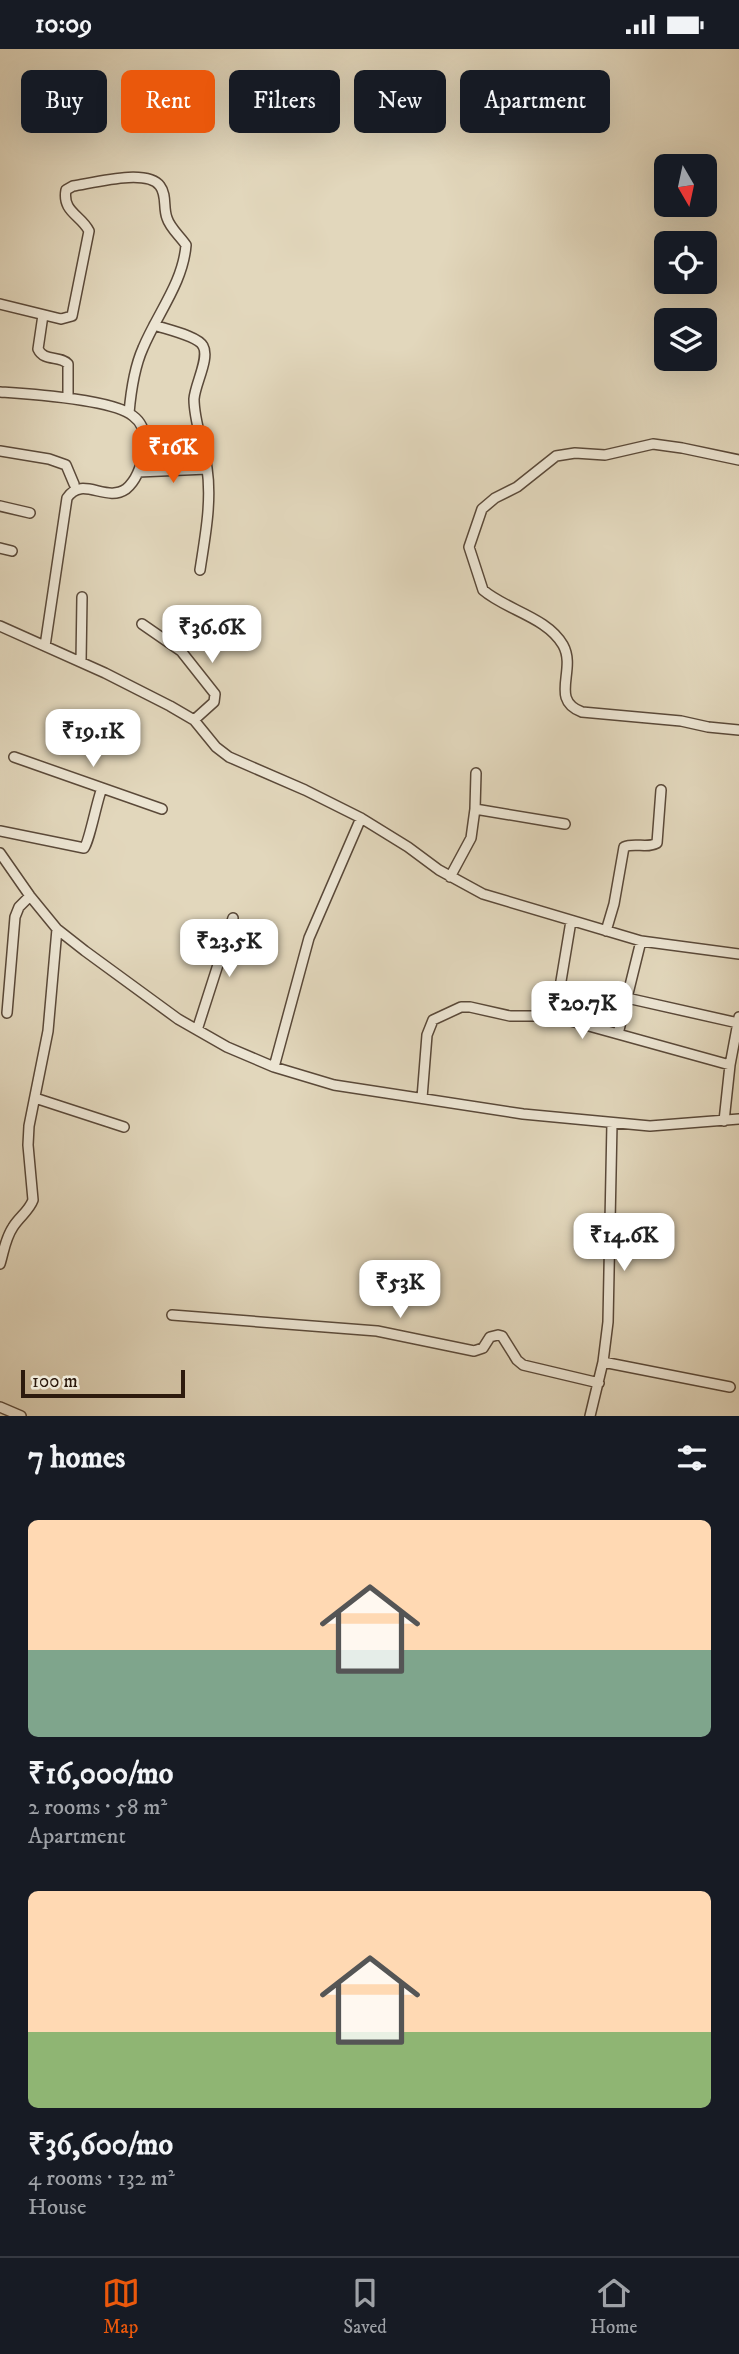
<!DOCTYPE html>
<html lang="en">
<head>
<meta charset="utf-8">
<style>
  :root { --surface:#171b24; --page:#242831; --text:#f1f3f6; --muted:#9ea1a6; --line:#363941; --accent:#ea580c }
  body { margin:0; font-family:"IM FELL DW Pica",serif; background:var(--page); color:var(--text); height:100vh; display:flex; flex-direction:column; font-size:26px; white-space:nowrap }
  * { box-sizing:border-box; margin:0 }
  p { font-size:23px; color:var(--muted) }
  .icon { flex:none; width:38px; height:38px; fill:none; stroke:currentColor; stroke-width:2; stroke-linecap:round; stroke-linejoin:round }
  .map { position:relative; height:1367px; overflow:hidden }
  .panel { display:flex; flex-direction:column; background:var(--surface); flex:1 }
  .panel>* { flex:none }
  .guide { position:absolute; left:21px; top:21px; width:698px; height:63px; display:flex; gap:14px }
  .needle { width:46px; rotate:171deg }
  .controls { position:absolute; left:654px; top:105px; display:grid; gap:14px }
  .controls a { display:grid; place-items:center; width:63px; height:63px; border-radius:10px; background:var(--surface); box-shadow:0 7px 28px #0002; font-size:35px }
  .scale { position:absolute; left:21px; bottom:18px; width:164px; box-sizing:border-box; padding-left:7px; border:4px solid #2d1a0d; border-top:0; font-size:19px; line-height:24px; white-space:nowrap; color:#2d1a0d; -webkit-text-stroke:5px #ece5d3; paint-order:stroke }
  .price { position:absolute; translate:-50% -60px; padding:0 16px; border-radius:14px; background:#fff; color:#222; font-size:23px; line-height:46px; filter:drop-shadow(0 2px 4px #0008) }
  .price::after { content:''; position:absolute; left:50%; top:42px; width:21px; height:16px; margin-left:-10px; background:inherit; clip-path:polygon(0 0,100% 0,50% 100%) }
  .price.on { background:var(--accent); color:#fff }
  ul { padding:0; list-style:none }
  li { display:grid; align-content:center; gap:14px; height:371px; padding:0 28px }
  li span { display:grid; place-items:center; height:217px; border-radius:10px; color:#555 }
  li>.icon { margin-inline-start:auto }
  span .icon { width:126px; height:126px; fill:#fffc; stroke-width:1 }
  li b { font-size:30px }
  h2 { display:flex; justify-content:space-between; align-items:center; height:84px; padding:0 28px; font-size:30px }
  .pill { padding:0 24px; border-radius:10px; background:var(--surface); box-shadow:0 7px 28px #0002; font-size:24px; line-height:63px }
  .pill.on { background:var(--accent); color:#fff }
  .status { display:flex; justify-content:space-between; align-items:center; height:49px; padding:0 35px; background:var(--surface); direction:ltr }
  .status svg { height:19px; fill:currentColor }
  .menu { display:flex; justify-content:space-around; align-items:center; height:98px; border-top:2px solid var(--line); background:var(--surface); font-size:19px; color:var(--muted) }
  .menu a { display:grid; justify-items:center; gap:4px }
  .menu .on { color:var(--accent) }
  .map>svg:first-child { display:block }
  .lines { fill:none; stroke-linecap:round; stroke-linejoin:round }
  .minor-casing { stroke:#5a4939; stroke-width:12 }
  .minor { stroke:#ece5d3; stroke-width:9 }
</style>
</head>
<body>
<div class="status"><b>10:09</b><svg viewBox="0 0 49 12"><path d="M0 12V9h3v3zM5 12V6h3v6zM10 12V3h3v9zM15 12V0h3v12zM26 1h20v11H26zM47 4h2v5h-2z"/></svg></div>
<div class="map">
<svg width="739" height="1367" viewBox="0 0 739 1367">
  <rect width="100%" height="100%" fill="#e2d7bc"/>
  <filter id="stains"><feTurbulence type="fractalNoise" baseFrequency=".00286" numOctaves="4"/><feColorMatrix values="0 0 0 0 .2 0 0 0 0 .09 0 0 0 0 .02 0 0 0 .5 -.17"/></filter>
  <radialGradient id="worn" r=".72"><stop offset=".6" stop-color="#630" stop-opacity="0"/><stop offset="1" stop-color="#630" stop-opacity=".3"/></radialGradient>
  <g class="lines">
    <defs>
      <path id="minor" d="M0,255L61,270L72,267L89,182C81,166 62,163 66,141L73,137C93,134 147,119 160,137C167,146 163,159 167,169C170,179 180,187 186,196C183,234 157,265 143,299C134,319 131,341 129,364
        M43,266L38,300C44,313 60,306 68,315V349
        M154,276C165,280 198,287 203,297C210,309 195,335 194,350C194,373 204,396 207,419C212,453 205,488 200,521
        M0,343C28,345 113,350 133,367C144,375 146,388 144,401C142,414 137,431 126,440C106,454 82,426 67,449L45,597
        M0,402L49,410L66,416L74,435
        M739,411L682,399L653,395L605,406L575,404L556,407L517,438L495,449L482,460L469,498L483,541C506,561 547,568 563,596C577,621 549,651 582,663L681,672L708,678L739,681
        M138,423L207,420
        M0,457L30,464
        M0,499L12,502
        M142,575L181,602L215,645L214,653L194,671
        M0,577L105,624L170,657L194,671L216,698L229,708L305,741L361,769L408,798L439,821L483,845L641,892L739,905
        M81,613L82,548
        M14,708L162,760
        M475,760L565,775
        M0,782L84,799C89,794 97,751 102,739
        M0,804L30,847L57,880L85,902L178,970L227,998L274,1018L334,1036L523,1065L650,1077L739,1070
        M450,828L471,789L475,760L476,724
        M571,872L557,956L560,969L730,1016
        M606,882L614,855L624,798C635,793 647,800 657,794L661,741
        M627,949L738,974
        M7,964L15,868L19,858L30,847
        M197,981L233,869
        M618,985L641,892
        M274,1018L309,889L361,769
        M35,1049L124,1078
        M422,1049L427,986L433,971L461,958H470L510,967H547L557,964
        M724,1072L730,1016L739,968
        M0,1215C4,1202 5,1190 13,1178C19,1168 29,1162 33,1151L28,1096L29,1077L48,982L57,880
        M172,1266L377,1282L474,1302L483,1299L490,1288L498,1286L502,1287L517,1311L523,1316L599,1334
        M603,1313L730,1338
        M0,1358L21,1367
        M590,1367L603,1313L608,1273L612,1074"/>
    </defs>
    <!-- minor casing -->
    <use href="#minor" class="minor-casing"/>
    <!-- minor -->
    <use href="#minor" class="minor"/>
  </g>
  <rect width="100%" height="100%" filter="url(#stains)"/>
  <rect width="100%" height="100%" fill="url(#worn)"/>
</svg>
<div class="controls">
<a><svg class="needle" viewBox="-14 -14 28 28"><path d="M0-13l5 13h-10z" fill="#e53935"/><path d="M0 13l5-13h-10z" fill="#9ea1a6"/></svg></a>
<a><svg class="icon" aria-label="locate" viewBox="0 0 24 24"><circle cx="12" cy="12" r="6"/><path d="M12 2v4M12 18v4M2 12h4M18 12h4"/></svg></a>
<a><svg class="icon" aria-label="layers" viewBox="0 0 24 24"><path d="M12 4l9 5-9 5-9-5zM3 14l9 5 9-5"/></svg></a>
</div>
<div class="scale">100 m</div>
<b class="price on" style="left:173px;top:436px">₹16K</b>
<b class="price" style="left:212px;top:616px">₹36.6K</b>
<b class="price" style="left:93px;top:720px">₹19.1K</b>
<b class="price" style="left:229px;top:930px">₹23.5K</b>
<b class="price" style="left:582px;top:992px">₹20.7K</b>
<b class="price" style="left:624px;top:1224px">₹14.6K</b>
<b class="price" style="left:400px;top:1271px">₹53K</b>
<div class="guide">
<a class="pill">Buy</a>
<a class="pill on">Rent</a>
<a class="pill">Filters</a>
<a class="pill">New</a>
<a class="pill">Apartment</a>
</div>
</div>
<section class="panel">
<h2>7 homes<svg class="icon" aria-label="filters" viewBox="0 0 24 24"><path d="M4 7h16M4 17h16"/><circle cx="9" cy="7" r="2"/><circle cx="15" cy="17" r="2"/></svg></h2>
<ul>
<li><span style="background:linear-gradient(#ffd9b3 60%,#7fa58c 0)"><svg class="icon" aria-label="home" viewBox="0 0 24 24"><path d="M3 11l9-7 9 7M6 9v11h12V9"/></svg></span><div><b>₹16,000/mo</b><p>2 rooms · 58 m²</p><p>Apartment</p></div></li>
<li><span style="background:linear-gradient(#ffd9b3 65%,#8fb573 0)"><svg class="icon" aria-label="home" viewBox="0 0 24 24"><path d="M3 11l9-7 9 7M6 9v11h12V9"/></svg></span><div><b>₹36,600/mo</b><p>4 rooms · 132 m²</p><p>House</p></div></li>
</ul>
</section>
<nav class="menu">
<a class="on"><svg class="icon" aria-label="map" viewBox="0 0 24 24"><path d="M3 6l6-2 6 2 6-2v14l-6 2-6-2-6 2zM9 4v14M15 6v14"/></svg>Map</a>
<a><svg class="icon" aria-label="saved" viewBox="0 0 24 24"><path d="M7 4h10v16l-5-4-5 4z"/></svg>Saved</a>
<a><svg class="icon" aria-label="home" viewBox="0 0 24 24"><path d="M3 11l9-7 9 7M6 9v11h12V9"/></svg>Home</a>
</nav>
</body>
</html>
